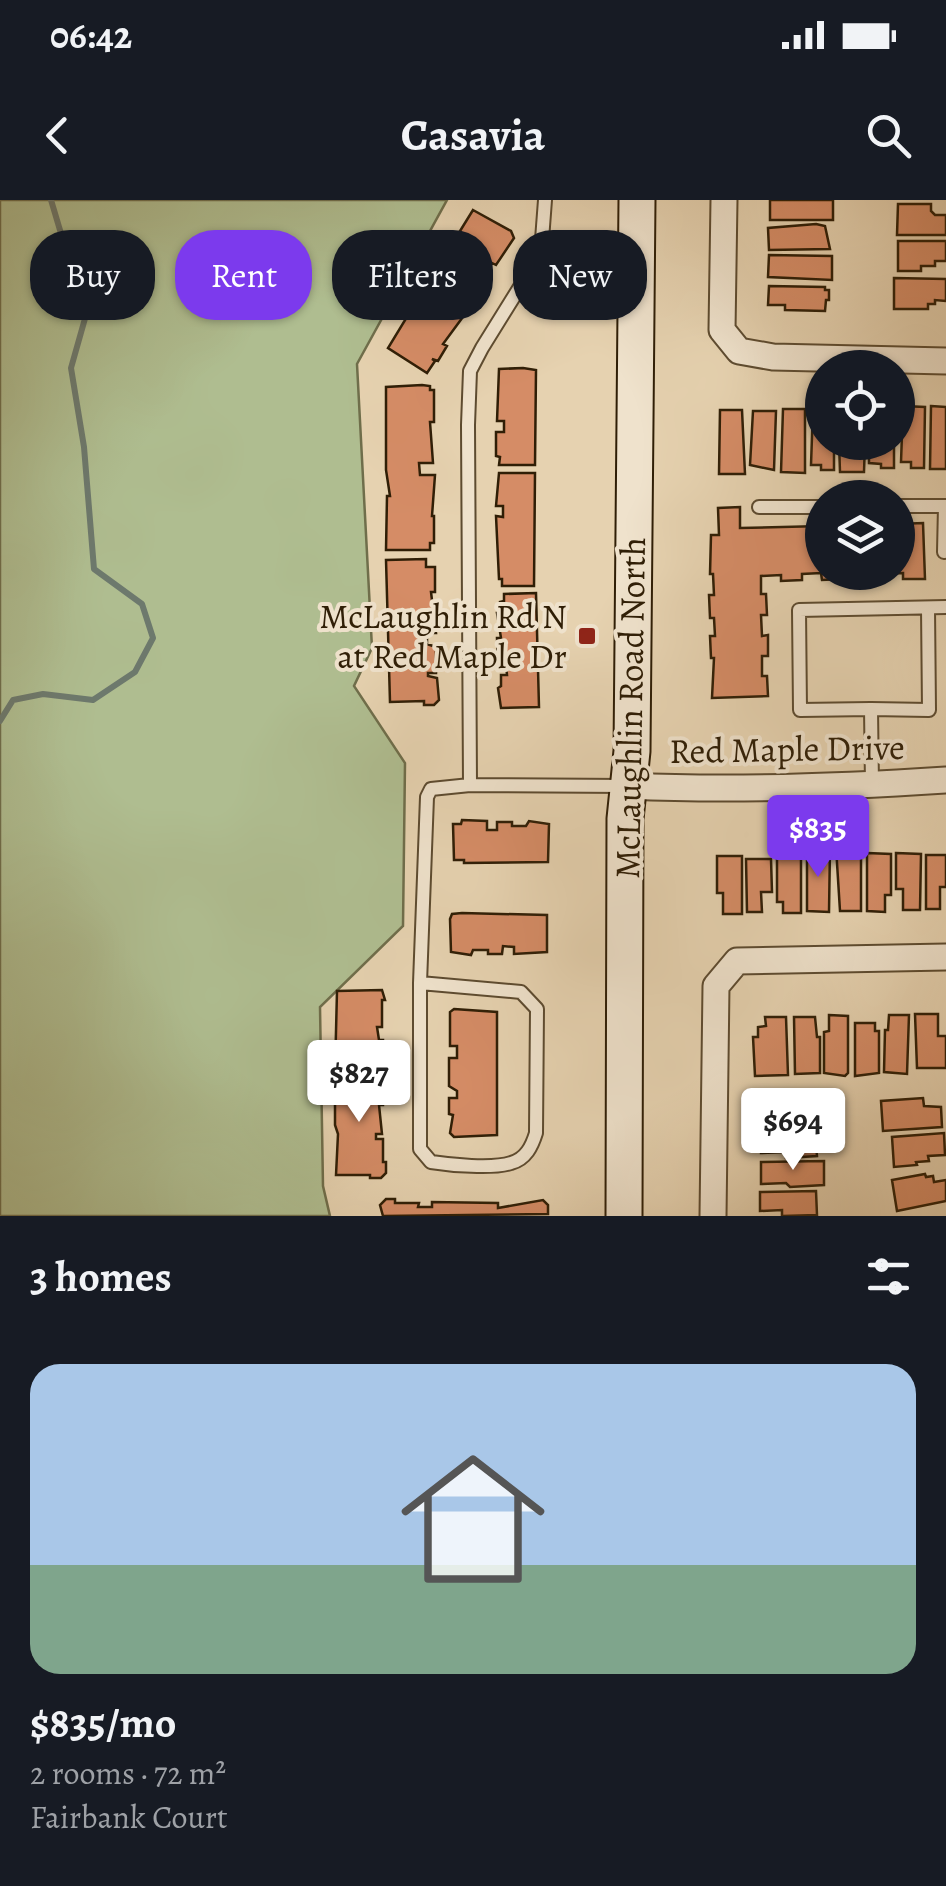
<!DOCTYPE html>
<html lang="en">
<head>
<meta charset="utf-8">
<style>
  :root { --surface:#171b24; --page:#242831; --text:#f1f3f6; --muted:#9ea1a6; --line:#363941; --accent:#7c3aed }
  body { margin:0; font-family:Alegreya,serif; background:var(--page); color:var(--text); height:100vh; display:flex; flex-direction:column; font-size:38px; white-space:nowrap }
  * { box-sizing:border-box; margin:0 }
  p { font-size:32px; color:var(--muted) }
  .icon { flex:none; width:55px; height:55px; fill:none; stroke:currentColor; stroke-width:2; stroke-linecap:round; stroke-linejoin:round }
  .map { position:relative; height:1016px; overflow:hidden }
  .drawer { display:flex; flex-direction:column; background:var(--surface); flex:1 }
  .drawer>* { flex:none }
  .hud { position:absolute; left:30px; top:30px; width:888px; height:90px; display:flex; gap:20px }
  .fabs { position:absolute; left:805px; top:150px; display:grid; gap:20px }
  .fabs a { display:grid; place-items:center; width:110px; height:110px; border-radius:50%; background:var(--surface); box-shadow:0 2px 8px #0004; font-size:50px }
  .price { position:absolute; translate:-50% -85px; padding:0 22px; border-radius:10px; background:#fff; color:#222; font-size:32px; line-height:65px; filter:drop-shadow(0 2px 5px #0008) }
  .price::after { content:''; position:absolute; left:50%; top:60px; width:30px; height:22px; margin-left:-15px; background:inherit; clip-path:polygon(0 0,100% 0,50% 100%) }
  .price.on { background:var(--accent); color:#fff }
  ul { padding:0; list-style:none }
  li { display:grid; align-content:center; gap:20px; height:530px; padding:0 30px }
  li+li { border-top:2px solid var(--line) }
  li span { display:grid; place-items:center; height:310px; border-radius:30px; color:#555 }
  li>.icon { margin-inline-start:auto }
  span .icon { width:180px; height:180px; fill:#fffc; stroke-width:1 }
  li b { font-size:42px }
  h2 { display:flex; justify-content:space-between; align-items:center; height:120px; padding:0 30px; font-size:42px }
  .pill { padding:0 35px; border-radius:40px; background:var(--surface); box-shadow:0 2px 8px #0004; font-size:35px; line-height:90px }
  .pill.on { background:var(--accent); color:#fff }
  .status { display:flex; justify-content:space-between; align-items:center; height:70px; padding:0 50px; background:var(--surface); direction:ltr }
  .status svg { height:28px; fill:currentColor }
  header { display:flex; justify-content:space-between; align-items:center; height:130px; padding:0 30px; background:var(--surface); font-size:45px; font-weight:600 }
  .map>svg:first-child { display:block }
  .green { fill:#afbd90; stroke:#6f6e4b; stroke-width:2.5 }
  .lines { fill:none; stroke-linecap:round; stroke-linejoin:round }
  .stream { stroke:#6d796d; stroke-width:6 }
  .building { fill:#d58c66; stroke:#2f1e06; stroke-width:2.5 }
  .lane-casing { stroke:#5d4b30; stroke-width:16 }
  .street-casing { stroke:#5d4b30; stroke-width:29 }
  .secondary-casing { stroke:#2f1e06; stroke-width:39 }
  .lane { stroke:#efe2cc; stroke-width:12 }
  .street { stroke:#efe2cc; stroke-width:25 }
  .secondary { stroke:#efe2cc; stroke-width:35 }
  .poi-dot { fill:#8f2418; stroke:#efe2cc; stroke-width:4 }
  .labels { text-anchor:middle; stroke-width:8; stroke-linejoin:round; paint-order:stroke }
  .poi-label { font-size:35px; fill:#2f1e06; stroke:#efe2cc; text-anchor:end }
  .street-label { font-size:35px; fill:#2f1e06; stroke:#efe2cc }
</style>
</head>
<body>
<div class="status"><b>06:42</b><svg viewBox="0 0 49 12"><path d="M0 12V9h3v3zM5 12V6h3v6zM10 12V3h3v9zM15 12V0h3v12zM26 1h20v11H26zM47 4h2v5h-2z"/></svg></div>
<header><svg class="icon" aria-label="back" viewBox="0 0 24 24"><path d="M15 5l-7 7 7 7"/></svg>Casavia<svg class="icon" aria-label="search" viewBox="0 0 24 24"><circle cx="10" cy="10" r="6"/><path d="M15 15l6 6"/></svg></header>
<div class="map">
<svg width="946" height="1016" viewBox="0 0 946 1016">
  <rect width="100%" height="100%" fill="#e6d2b0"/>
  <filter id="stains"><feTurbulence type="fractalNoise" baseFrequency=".002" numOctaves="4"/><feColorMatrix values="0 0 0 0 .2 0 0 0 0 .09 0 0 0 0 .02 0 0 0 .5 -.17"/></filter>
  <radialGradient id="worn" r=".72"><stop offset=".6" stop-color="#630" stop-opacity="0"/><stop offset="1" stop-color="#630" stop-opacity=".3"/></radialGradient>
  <!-- green -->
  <path class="green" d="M0,0H447L357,164L372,448L354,486L405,563L403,726L320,807L323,986L330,1016H0Z"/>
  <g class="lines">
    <!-- stream -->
    <path class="stream" d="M0,521L13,500L43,494L93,500L135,472L153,438L142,404L94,369L84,247L71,168L86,115L89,82L68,57L51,0"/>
  </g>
  <!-- building -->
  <path class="building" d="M770,0H833V20H770Z
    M898,4H931V11L935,15H946V35H897Z
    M473,10L511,31L514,38L496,65L492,63L485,74L489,77L475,100L461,92L459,95L431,78Z
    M816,24L825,26L830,49L769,50L768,28Z
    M898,41H946V61H935V66H921V71H898Z
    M769,55L832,56V80L768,77Z
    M894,78L946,79V101L935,100V104H928V109H894Z
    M430,79L458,97L455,102L468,110L443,144L447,146L438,161L432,159L435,161L427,173L388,148Z
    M769,86L825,87V90H829V100H826L825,111L785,110V105H768Z
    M523,168L536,170L535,265H499L500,257L496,256V232H504V221H497L499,169Z
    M422,185L430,186V190H434V222H430L433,263H419L420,275H435L432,316H434V343H430V350H386L387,296H390L386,270V187Z
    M903,206L925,207L924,268H911V262H901Z
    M931,206L946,207V269H930Z
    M813,208H822V242H834V270H821V265H811Z
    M783,209H805V273L781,272Z
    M720,210H742L745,274H719Z
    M753,211H776L774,270L750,265Z
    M839,242H865L864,272H840Z
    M869,242H894V268H881V264L869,263Z
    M499,273H535L534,386H502V379H499L496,316L503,317V306H496Z
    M740,307V328L822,326V372H898V324L923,323L925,379H903V373L883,374V379L862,380V373L842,374V379L822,380L821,373L802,374V380L781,381V375L761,376V394H766L767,415H761L762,436L768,435V456H762V476H767L768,496L712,498L714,458H711L710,436H715L714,418H710L709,395H714L713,374H710L711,335H719L718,308Z
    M426,359V367H435V392H431L436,433H427V444L436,447V473H428V476L437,478L439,500L434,505H424V501L390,502L386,360Z
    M536,393L539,507L501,508L498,488L501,486V475H507L506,464L498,465L497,438H501L497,413H500V402L504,401V394Z
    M462,620L487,621V630H497V622H512V626H526L529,621L549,624L548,662L464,663V660H454L453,624H461Z
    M836,647H861V711H840Z
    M807,648H830L829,712L807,711Z
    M867,653L891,654V695H885V712L867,711Z
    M896,653L921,654L920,710H903V689H896Z
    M777,655H801V713H783V702H777Z
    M926,655H946V687H940V709H926Z
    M717,656H742V714H723V693H717Z
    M746,659H771L772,692H761L762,712H747Z
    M462,713L547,715V752L514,754V747L503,746L502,754H488V750H473L471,755L451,752L450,719L452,714Z
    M382,790L385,800H382V827H377L379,840H383V866H367L368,872H335L337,791Z
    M454,809L497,812V935L454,937L450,933L453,915L449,914V898H457V891L449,886V858H457V846H450V812Z
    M915,814H938V836H946V868H917Z
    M829,815L848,816V873L845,876L824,873V832L829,831Z
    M889,815H909L907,874L884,872L885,830H888Z
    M765,817H786L788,875L755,876L753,837H758V827L766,826Z
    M794,817H815L817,837H820V873L795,874Z
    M855,823H875V831H879V873L855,876Z
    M335,872L368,873V880H383V905H379L382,934H376V939H383V962H386V973L381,978H370V975H336L338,934L335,925Z
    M923,898L924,906L941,907L942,927L883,931L881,901Z
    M824,901L825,925L762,924L761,903Z
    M822,931L823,944H816L817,956L786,958V952L761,953L760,932Z
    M944,933L945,955L928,956L929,961L916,962L917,965L894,967L892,937Z
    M824,961V985L790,987L786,983L761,984V962Z
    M925,974L926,977L933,976L934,982L946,980V1001L897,1011L892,980Z
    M816,991L817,1015L782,1016V1010L760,1011V992Z
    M386,999H395V1003H419L418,1007H432V1002L498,1003V1008L543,1000L548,1005V1014L383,1016L380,1005Z"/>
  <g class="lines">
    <defs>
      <path id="lane" d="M545,0L541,53L482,148L470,171L468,225L470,585L627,586
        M898,306H946
        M759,307H822
        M944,352L945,306
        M871,509L800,510L799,410L946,407
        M872,585L871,509L929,510L928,408
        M420,783V949L431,962C450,965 493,969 511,963C526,959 532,946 536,933L537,809L521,792L420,783L427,597L431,589L470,585"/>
      <path id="street" d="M724,0L722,130L739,151L773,157L946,161
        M629,586C735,591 840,587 946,580
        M713,1016L716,786L737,761L946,757"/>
      <path id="secondary" d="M624,1016L625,619L632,551L637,0"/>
    </defs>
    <!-- lane casing -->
    <use href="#lane" class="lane-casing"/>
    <!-- street casing -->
    <use href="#street" class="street-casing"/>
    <!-- secondary casing -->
    <use href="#secondary" class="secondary-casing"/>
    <!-- lane -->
    <use href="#lane" class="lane"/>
    <!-- street -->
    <use href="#street" class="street"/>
    <!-- secondary -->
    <use href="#secondary" class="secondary"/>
  </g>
  <!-- markers -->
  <rect class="poi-dot" x="577" y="426" width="20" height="20" rx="5"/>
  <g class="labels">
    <!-- poi labels -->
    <g class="poi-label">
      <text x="567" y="428">McLaughlin Rd N<tspan x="567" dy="40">at Red Maple Dr</tspan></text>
    </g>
    <!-- street labels -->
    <g class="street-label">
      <text transform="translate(630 508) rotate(-89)" y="12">McLaughlin Road North</text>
      <text transform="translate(787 549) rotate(-1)" y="12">Red Maple Drive</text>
    </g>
  </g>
  <rect width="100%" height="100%" filter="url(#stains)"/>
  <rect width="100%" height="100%" fill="url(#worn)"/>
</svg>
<div class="fabs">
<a><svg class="icon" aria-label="locate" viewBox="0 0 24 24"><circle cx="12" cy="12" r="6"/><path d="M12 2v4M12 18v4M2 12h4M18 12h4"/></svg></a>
<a><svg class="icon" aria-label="layers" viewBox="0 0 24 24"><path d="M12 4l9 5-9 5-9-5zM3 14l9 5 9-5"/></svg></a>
</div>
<b class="price on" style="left:818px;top:680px">$835</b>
<b class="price" style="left:359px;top:925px">$827</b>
<b class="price" style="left:793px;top:973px">$694</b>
<div class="hud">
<a class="pill">Buy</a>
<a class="pill on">Rent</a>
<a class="pill">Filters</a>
<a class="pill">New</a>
</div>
</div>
<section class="drawer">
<h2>3 homes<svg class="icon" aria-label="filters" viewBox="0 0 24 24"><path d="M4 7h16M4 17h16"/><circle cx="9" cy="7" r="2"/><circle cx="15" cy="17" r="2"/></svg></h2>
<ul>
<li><span style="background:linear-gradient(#a9c7e8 65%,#7fa58c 0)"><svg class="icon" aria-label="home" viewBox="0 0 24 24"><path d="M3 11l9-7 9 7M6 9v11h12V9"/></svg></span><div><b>$835/mo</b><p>2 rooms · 72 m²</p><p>Fairbank Court</p></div></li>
</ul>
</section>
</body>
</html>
